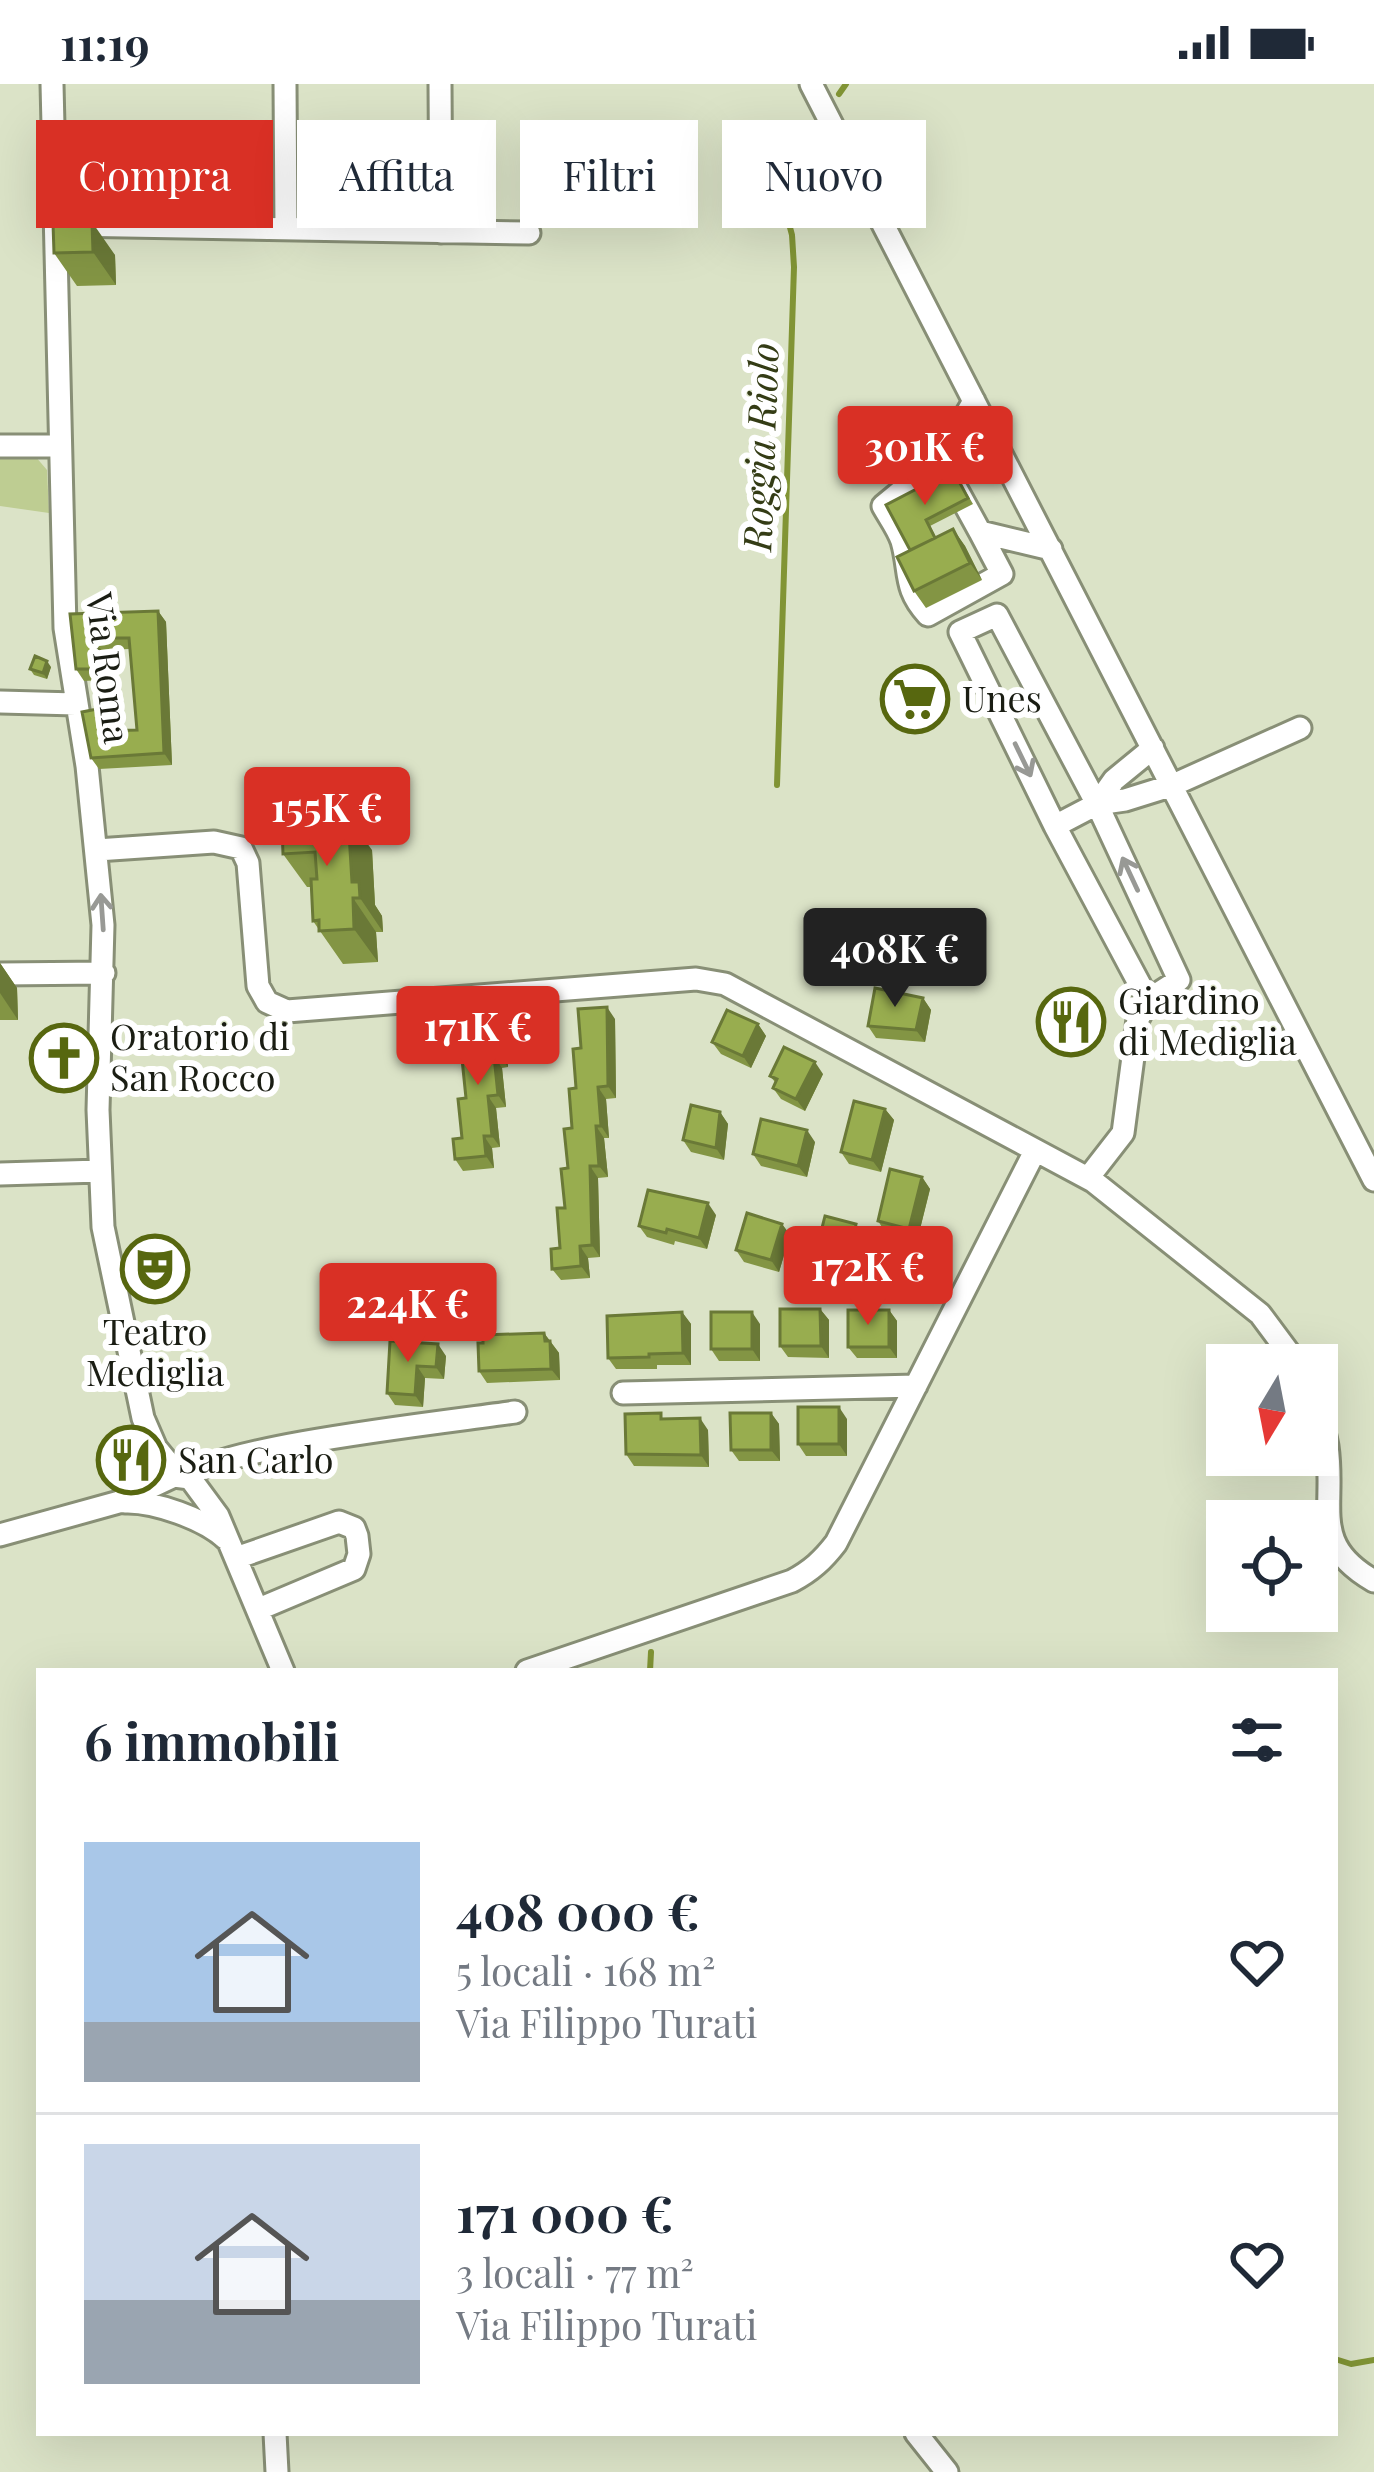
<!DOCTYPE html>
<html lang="it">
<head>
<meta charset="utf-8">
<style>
  :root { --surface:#fff; --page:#f6f6f7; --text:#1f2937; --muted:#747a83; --line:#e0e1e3; --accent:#d93025 }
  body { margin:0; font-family:"Playfair Display",serif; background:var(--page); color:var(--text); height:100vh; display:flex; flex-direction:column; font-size:45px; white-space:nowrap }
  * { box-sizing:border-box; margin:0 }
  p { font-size:39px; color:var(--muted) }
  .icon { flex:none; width:66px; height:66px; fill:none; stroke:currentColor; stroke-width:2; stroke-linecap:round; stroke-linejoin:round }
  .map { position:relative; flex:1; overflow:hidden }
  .side { position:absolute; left:36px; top:1584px; width:1302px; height:768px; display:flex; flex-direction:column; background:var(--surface); border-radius:0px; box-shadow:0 12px 48px #0002 }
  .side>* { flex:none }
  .hud { position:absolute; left:36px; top:36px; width:1302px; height:108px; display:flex; gap:24px }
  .needle { width:78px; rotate:190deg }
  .tools { position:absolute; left:1206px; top:1260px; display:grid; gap:24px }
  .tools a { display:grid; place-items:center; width:132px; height:132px; border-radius:0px; background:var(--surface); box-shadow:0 12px 48px #0002; font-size:60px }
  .price { position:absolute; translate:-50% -102px; padding:0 27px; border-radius:12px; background:var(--accent); color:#fff; font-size:39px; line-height:78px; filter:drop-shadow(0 3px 6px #0008) }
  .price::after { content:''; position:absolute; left:50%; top:72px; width:36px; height:27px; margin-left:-18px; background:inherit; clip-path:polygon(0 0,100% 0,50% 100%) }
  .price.selected { background:#222; color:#fff }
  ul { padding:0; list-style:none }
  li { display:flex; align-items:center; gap:36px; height:300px; padding:0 48px }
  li+li { border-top:3px solid var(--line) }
  li span { display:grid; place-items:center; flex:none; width:336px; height:240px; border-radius:0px; color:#555 }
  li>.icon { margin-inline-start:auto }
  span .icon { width:144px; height:144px; fill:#fffc; stroke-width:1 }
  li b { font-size:51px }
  h2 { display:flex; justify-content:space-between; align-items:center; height:144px; padding:0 48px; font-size:51px }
  .chip { padding:0 42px; border-radius:0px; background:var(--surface); box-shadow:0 12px 48px #0002; font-size:42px; line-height:108px }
  .chip.selected { background:var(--accent); color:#fff }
  .status { display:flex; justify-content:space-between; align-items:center; height:84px; padding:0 60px; background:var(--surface); direction:ltr }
  .status svg { height:33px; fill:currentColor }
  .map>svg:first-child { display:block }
  .green { fill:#becd92 }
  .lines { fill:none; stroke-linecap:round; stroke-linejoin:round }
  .stream { stroke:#819435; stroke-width:6 }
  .minor-casing { stroke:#888f76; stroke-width:27 }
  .minor { stroke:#fff; stroke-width:21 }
  .wall { fill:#839544 }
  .shaded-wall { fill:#6a7937 }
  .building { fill:#98ad4f; stroke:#6a7937; stroke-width:3 }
  .oneway { stroke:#989995 }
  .labels { text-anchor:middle; stroke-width:12; stroke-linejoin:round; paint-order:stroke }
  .street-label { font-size:36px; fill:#1a1d13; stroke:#fff }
  .poi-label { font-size:36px; fill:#1a1d13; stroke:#fff; text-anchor:start }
  .water-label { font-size:39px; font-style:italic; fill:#343c15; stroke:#fff }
</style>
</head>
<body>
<div class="status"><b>11:19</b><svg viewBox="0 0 49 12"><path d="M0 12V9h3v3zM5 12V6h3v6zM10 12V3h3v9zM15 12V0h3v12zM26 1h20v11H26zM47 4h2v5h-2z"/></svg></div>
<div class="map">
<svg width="1374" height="2388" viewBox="0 0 1374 2388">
  <rect width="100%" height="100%" fill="#dbe3c7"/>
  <!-- green -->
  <path class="green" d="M35,372L47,386L49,429L0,422V373Z"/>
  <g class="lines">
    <!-- stream -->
    <path class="stream" d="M839,10L846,0
      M777,701L794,183L792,151L779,102L781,89L817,38
      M650,1587L651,1568
      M1335,2275L1351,2280L1374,2276"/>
    <defs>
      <path id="minor" d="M52,0L65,544L87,682L103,841L98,1026L103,1143L143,1334L156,1364L179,1392
        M285,0L286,145
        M440,0L441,148
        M811,0L1374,1096
        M67,141L529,149
        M974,317L940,375L980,448L1051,465
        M0,362H58
        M940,375L883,422C889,433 898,445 902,457C911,488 903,504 928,531L1002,490L980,448
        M0,618L76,620
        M1097,720L1114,696L1153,664
        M1055,742L1097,720L1125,716L1173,701L1300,644
        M97,766L214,758L241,764L248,779L258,902L267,918L287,927L696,895L725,900L1093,1097L1260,1230L1298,1281
        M0,890L104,889
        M0,1090L100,1087
        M1088,1094L1123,1049L1138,935L1148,916L1179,896L1097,720L997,531L960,548L1055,742L1148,916
        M623,1309L916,1302
        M1317,1325C1321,1337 1325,1350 1327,1362C1336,1423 1309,1460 1374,1497
        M186,1393C220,1362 456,1337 515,1328
        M125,1418C154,1417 205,1435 226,1455
        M0,1451L119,1418L174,1392L190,1394L218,1432L283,1587
        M236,1474L339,1438L354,1444L357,1452L359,1470L354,1485L259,1525
        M527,1587L792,1497C811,1487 823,1476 836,1459L1035,1067
        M275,2349L277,2388
        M916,2349L947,2388"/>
    </defs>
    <!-- minor casing -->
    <use href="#minor" class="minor-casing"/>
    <!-- minor -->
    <use href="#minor" class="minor"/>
  </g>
  <!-- wall -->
  <path class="wall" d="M109,52L133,85L134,104L124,105L125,119L86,120L63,87Z
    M53,139L115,171L116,201L77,202L54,169Z
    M953,386L973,420L930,442L936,453L953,445L965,462L982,496L926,524L914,507L910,466Z
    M158,527L166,538L172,681L99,685L91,674L97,625L106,637L107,647L137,646L130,565L101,566L103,596L84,597L76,585L70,530Z
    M51,583L47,595L34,591L30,585Z
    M372,766L375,821L382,832L383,848H376L378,878L343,880L313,837L311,803H307L283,770Z
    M0,879L17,904L18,936H0Z
    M923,914L931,926L925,958L876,954L868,942Z
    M615,935L616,1014L606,1015L609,1054H604L608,1093L598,1094L600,1173L588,1174L590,1194L561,1196L552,1185L560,1164L581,964Z
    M758,940L766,952L751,984L721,970L712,958Z
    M505,945L508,983L502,984L506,1023L496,1024L500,1063L492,1064L494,1084L463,1087L455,1075L462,1054L470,974Z
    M74,955L82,967L81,984L46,981L38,970Z
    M823,990L805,1027L781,1015L773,1004L775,998L770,992Z
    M885,1025L894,1036L881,1088L849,1080L841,1068Z
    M720,1028L728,1040L724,1076L691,1068L683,1056Z
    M815,1058L807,1093L761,1082L753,1070Z
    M922,1093L930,1105L917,1157L886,1149L878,1137Z
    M716,1131L707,1165L675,1157L674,1161L647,1153L639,1142Z
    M782,1140L790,1151L779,1188L744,1178L736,1166Z
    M864,1152L851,1203L820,1195L812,1183Z
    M820,1225L829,1236V1274L788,1273L780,1262Z
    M889,1226L897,1237V1274H857L848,1263Z
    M682,1228L691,1240V1281H657V1285H616L608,1274Z
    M760,1240V1277H719L711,1265Z
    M544,1249L559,1269L560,1296L487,1299L479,1287Z
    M390,1257L446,1272L444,1295L425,1294L423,1323L395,1321L387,1309Z
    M771,1329L779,1340L780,1377H739L731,1366Z
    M665,1335L708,1346L709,1383L634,1382L626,1370Z
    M847,1335V1372H806L798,1360Z"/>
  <!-- shaded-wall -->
  <path class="shaded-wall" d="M109,52L133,85L134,104L110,71Z
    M101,71L124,105L125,119L101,85Z
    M92,138L115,171L116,201L93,168Z
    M953,445L965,462L982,496L970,479Z
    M158,527L166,538L172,681L164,669Z
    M93,554L101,566L103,596L95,585Z
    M47,577L51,583L47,595L43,589Z
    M97,625L106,637L108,659L100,647Z
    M348,733L372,766L375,821L382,832L383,848L360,814L352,798Z
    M353,814L376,848L378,878L354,845Z
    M0,879L17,904L18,936L0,909Z
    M923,914L931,926L925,958L916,946Z
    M607,923L615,935L616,1014L608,1002Z
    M497,933L505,945L508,983L500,972Z
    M758,940L766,952L751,984L743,972Z
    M74,955L82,967L81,984L73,972Z
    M494,972L502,984L506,1023L498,1011Z
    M815,978L823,990L805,1027L796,1015Z
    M598,1003L606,1015L609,1054L601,1042Z
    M488,1012L496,1024L500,1063L492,1052Z
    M885,1025L894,1036L881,1088L872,1076Z
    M720,1028L728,1040L724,1076L716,1064Z
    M596,1042L604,1054L608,1093L599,1082Z
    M807,1046L815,1058L807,1093L798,1082Z
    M484,1052L492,1064L494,1084L486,1072Z
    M590,1082L598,1094L600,1173L592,1161Z
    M922,1093L930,1105L917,1157L909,1145Z
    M708,1119L716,1131L707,1165L699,1154Z
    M782,1140L790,1151L779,1188L771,1176Z
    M856,1140L864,1152L851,1203L843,1191Z
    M580,1162L588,1174L590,1194L581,1182Z
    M820,1225L829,1236V1274L821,1262Z
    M889,1226L897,1237V1274L889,1263Z
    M682,1228L691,1240V1281L683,1269Z
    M752,1228L760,1240V1277L752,1265Z
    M544,1249L559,1269L560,1296L551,1285Z
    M438,1260L446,1272L444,1295L436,1283Z
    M417,1282L425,1294L423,1323L415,1311Z
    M839,1323L847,1335V1372L839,1360Z
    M771,1329L779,1340L780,1377L771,1366Z
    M700,1334L708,1346L709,1383L701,1371Z"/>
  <!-- building -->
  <path class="building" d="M109,52L110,71H101V85L63,87L62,53Z
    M92,138L93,168L54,169L53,139Z
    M953,386L968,414L926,436L935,454L910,466L886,421Z
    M953,445L970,479L914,507L897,473Z
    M158,527L164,669L91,674L82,628L97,625L100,647L137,646L129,554H93L95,585H76L70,530Z
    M35,572L47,577L43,589L30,585Z
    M348,733L352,798H359L360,814H353L354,845L319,847V836L313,837L311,795H317L315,768L283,770L282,743L301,742V735Z
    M875,904L923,914L916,946L868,942Z
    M607,923L608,1002L598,1003L601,1042H596L599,1082H590L592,1161L580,1162L581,1182L552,1185L551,1165L560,1164L557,1124H565L561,1085L568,1084L564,1045L572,1044L569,1005L576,1004L573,965L581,964L578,925Z
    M727,926L758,940L743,972L712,958Z
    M497,933L500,972H494L498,1011L488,1012L492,1052H484L486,1072L455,1075L453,1055L462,1054L458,1015L466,1014L462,975L470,974L467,935Z
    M39,953L74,955L73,972L38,970Z
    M784,963L815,978L796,1015L773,1004L777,995L770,992Z
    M854,1017L885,1025L872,1076L841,1068Z
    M691,1021L720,1028L716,1064L683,1056Z
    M761,1035L807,1046L798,1082L753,1070Z
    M890,1085L922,1093L909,1145L878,1137Z
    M648,1106L708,1119L699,1154L667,1145L666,1149L639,1142Z
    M747,1129L782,1140L771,1176L736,1166Z
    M825,1132L856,1140L843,1191L812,1183Z
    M780,1225H820L821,1262H780Z
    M848,1226H889V1263H848Z
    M682,1228L683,1269L649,1270V1273L608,1274L607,1232Z
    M711,1228H752V1265H711Z
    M544,1249L545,1257H550L551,1285L479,1287L478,1259H483V1251Z
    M390,1257L438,1260L436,1283L417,1282L415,1311L387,1309Z
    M798,1323H839V1360H798Z
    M661,1329V1335L700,1334L701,1371L626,1370L625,1330Z
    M730,1329H771V1366H731Z"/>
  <!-- one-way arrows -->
  <defs><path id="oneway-shaft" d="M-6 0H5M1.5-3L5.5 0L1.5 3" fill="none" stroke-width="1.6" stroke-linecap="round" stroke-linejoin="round" transform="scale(3)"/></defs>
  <g class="oneway">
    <use href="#oneway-shaft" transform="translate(1023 676) rotate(64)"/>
    <use href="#oneway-shaft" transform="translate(1130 790) rotate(-115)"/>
    <use href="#oneway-shaft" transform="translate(102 828) rotate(-94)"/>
  </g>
  <!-- icons -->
  <defs>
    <symbol id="supermarket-ring" viewBox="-11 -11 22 22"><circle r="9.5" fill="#fff" stroke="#57670f" stroke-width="1.5"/><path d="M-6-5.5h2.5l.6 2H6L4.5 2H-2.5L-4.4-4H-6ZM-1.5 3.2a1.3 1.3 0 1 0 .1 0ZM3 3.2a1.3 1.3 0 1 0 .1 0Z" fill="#57670f"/></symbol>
    <symbol id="restaurant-ring" viewBox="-11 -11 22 22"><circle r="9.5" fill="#fff" stroke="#57670f" stroke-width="1.5"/><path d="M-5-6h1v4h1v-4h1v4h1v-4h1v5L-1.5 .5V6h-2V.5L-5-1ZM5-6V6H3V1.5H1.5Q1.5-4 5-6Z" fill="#57670f"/></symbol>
    <symbol id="church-ring" viewBox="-11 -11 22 22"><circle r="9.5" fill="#fff" stroke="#57670f" stroke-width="1.5"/><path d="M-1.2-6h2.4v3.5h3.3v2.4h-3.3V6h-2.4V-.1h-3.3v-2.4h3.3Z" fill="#57670f"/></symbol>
    <symbol id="theatre-ring" viewBox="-11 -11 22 22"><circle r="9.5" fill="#fff" stroke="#57670f" stroke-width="1.5"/><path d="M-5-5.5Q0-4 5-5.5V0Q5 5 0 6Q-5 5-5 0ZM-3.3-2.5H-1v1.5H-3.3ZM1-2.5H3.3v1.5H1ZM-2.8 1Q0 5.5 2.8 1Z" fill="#57670f"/></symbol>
  </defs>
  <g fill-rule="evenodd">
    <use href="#supermarket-ring" x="877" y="577" width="76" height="76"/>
    <use href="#restaurant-ring" x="1033" y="900" width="76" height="76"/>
    <use href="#church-ring" x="26" y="936" width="76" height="76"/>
    <use href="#theatre-ring" x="117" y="1147" width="76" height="76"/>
    <use href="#restaurant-ring" x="93" y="1338" width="76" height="76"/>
  </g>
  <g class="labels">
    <!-- street labels -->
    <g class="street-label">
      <text transform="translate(108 584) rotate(83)" y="13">Via Roma</text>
    </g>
    <!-- poi labels -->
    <g class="poi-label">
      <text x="962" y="628">Unes</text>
      <text x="1118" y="930">Giardino<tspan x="1118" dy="41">di Mediglia</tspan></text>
      <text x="110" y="966">Oratorio di<tspan x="110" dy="41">San Rocco</tspan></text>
      <text x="155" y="1261" text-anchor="middle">Teatro<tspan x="155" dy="41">Mediglia</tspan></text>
      <text x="178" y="1389">San Carlo</text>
    </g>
    <!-- water labels -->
    <g class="water-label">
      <text transform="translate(761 363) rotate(-88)" y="14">Roggia Riolo</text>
    </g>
  </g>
</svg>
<div class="tools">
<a><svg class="needle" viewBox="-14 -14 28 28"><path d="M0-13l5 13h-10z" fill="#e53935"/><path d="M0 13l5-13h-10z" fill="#747a83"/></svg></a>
<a><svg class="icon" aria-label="locate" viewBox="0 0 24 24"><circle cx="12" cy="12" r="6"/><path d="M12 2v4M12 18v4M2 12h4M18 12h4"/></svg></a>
</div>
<b class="price" style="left:925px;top:424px">301K €</b>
<b class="price" style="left:327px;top:785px">155K €</b>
<b class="price selected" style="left:895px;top:926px">408K €</b>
<b class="price" style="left:478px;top:1004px">171K €</b>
<b class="price" style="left:868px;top:1244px">172K €</b>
<b class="price" style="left:408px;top:1281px">224K €</b>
<div class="hud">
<a class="chip selected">Compra</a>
<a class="chip">Affitta</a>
<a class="chip">Filtri</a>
<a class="chip">Nuovo</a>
</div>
<section class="side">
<h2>6 immobili<svg class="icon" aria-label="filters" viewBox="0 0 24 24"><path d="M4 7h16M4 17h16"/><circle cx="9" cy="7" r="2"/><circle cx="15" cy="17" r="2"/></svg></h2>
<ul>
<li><span style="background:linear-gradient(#a9c7e8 75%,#9aa5b1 0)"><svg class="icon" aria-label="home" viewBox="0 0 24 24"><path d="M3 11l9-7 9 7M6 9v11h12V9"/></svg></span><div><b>408 000 €</b><p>5 locali · 168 m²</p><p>Via Filippo Turati</p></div><svg class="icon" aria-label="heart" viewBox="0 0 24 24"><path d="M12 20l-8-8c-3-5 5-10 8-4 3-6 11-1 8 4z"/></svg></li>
<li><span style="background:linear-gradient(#c9d6e8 65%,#9aa5b1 0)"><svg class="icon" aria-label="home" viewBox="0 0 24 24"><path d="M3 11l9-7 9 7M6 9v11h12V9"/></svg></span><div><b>171 000 €</b><p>3 locali · 77 m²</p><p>Via Filippo Turati</p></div><svg class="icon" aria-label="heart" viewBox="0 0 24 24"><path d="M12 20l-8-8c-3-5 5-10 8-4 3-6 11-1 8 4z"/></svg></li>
</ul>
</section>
</div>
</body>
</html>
